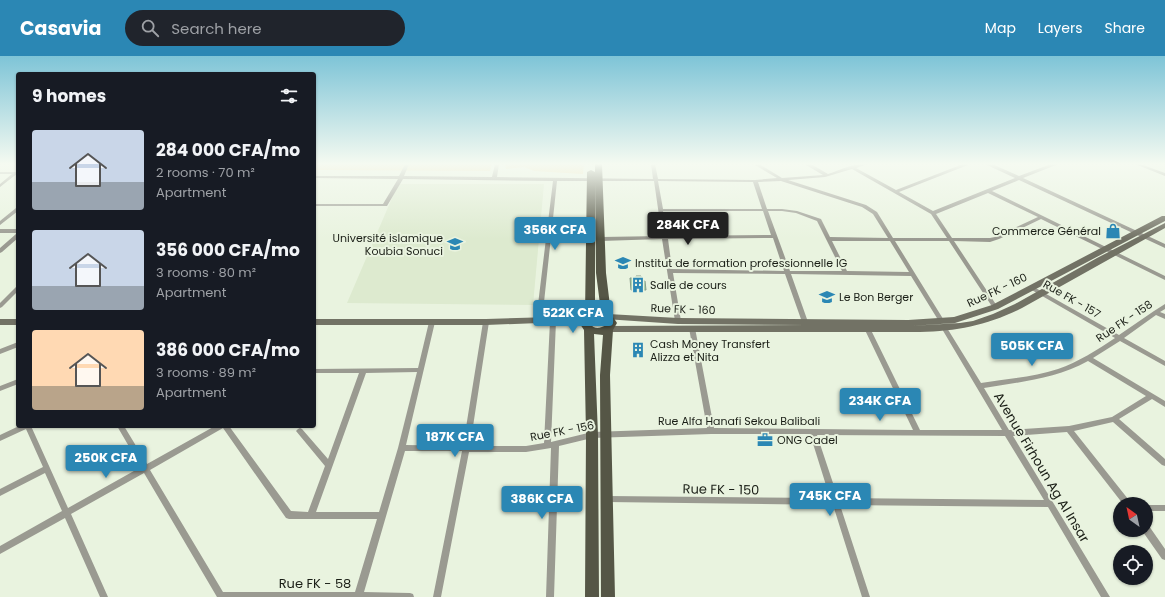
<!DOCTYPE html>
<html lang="en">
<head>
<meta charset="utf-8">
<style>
  :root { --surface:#171b24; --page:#20242c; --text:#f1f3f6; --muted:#9ea1a6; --accent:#2b87b4 }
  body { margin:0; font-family:Poppins,sans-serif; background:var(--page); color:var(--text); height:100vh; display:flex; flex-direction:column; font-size:15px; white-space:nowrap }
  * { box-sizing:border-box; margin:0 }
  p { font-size:13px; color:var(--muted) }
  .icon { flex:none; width:22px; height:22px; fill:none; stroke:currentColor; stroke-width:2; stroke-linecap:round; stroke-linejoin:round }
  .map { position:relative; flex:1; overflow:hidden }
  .sheet { position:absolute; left:16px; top:16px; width:300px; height:356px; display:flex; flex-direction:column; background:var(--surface); border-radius:4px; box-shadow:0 1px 3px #0004 }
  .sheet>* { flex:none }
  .needle { width:26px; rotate:327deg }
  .tools { position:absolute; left:1113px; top:441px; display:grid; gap:8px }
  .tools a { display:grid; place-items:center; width:40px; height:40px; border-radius:50%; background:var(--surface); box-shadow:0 1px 3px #0004; font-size:20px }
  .price { position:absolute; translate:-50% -34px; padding:0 9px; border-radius:4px; background:var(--accent); color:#fff; font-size:13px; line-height:26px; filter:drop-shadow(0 1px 2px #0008) }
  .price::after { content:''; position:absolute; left:50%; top:24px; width:12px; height:9px; margin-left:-6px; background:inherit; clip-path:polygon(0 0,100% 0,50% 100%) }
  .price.selected { background:#222; color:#fff }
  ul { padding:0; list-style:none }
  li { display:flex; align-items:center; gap:12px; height:100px; padding:0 16px }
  li span { display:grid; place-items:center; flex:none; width:112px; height:80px; border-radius:4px; color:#555 }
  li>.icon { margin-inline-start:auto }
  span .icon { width:48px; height:48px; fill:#fffc; stroke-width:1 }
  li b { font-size:17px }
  h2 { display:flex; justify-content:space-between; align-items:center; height:48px; padding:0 16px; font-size:17px }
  header { display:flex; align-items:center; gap:24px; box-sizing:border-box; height:56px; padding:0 20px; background:var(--accent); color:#fff }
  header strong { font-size:19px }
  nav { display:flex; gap:22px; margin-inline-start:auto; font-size:14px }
  .search { width:280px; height:36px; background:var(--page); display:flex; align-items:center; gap:10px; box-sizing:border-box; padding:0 14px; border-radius:22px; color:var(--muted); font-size:15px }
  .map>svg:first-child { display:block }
  .built { fill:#ddeacf }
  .green { fill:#f1d9a5 }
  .building { fill:#81c08e; stroke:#889a8b }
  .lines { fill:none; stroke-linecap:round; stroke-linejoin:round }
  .street { fill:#9a9a91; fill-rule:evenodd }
  .secondary { fill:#727265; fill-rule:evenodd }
  .primary { fill:#555646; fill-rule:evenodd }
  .labels { text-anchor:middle; stroke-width:4; stroke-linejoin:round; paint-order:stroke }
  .poi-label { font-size:11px; fill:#1a1e16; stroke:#e9f3df; text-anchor:start }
  .street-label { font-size:11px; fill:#1a1e16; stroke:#e9f3df }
  .near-street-label { font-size:13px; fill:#1a1e16; stroke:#e9f3df }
</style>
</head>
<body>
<header>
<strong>Casavia</strong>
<div class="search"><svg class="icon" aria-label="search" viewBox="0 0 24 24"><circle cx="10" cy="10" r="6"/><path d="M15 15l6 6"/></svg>Search here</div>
<nav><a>Map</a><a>Layers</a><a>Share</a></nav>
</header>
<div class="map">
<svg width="1165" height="541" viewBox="0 0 1165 541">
  <rect width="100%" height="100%" fill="#e9f3df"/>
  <!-- built -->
  <path class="built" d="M398,128H544L533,249L347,247Z"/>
  <!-- green -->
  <path class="green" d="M314,108H492L490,115L314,114Z
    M505,108H584L583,118L534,115L524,111L506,113Z"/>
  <!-- building -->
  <path class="building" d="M636,220H641L642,225H645L646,234H631L630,222H636Z"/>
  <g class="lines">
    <!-- street -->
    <path class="street" d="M405,108H409L404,120L492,121L495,108H499L497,121L653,123L651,108H655L658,123L755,124L777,122L755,109V108H759L782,122L823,119L806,109V108H811L828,118C840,114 852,108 865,108V109L856,112L896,134L963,108H968V109L899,136L933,155L1015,122L987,109V108H992L1019,120L1051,108H1056V109L1023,122L1165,188V192L1019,124L992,135L1165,220V224L1041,163L999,183L990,186L954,185L997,250L998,251L997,252H993L949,185H895L945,266L944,267H940L911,220L791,218L808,266L805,268L802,266L785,218L673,217L681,265L678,267L675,265L662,183L601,185L598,183L601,181L662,180L654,125H557L542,265L539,267L536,265L553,125L403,123L387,150H314V148H383L398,123L314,122V120H399ZM852,113L931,158L947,182H893L877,156L866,149L788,124L825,121ZM658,125L753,126L762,153H663ZM781,125L862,151L873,158L888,182L830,181L821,163L797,155L782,153H767L758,126ZM988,137L1038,161L995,181L990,182H952L936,158ZM663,155H763L771,179L667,180ZM768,155H782L796,157L817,165L842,215H790ZM773,182L784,215L672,213L668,183ZM832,185H890L909,216L847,215Z
      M1135,108H1140L1165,117V120Z
      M0,116H16L18,117L0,131V128L12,118H0Z
      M16,152H18V155L0,169V165Z
      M0,173H18V177H0Z
      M18,177V182L2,196L0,197V192L16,178Z
      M18,230V235L2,251L0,252V247L16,231Z
      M1032,230L1119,279L1154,255L1165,248V253L1160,256L1165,258V263L1156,259L1124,282L1165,305V310L1120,285L1093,302L1165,345V351L1152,343L1119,363L1165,403V410L1162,409L1113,366L1074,375L1132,448H1123L1067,376L1013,380L1110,541H1101L1048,451L840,449L870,541H862L833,449L607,446L604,445L603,443L604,441L607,440L830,442L810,378H711L592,382L559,390L554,541H546L551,392L526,396H469L441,541H433L462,395H405L364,536L410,537L413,538L414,541H217L144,417L71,458L108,541H100L65,462L0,498V490L62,455L45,417L0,440V433L43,411L26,373L0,385V379L19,370H31L68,452L141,411L117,370H124L147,408L215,370H229L291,455L308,456L325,410L296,375L298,373L300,372L302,373L328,403L359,317H314V313L418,312L429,266L432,264L435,266L406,389L463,390L483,266L486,264L489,266L470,390H526L544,387L550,265L553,263L556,265L551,386L592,376L707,372L689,272L692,270L695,272L714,372L913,374L864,272L867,270L870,272L920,374H1002L942,273L943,272H947L981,327C1007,323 1033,321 1058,313C1078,306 1097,294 1115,282L1030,233L1029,232ZM1088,305L1146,340L1112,361L1069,370L1009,374L984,332C1020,326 1055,323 1088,305ZM417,316L398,392L379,456H316L366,317ZM223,372L286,462L289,463H377L355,536H223L150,414ZM817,379L1005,380L1044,444L838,442Z
      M18,286V291L0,298V293Z
      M18,323V328L0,335V330Z
      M1146,449H1165V455H1146Z
      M1146,469L1149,470L1165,493V504L1162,503L1143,476L1142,474H1146Z"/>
    <!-- secondary -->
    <path class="secondary" d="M1162,160H1165V165L998,253L955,267L910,270L960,267L973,265L993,258L1015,248L1097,202L1165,167V172L1022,252C988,269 958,275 920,276H609L604,273L609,270L807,269L678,268L605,263L604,261L608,258L678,262L908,264L954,261L992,249Z
      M587,260L590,261L591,263L590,265L486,269H314V263H486Z
      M0,263H18V269H0Z"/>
    <!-- primary -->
    <path class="primary" d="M595,108H602L606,217L611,258L617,267L613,274L610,319L615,541H601L600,319L603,279L594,278L598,379L599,541H585L586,379L584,274L580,268L585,259L587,116L591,114L595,116ZM595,127L596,217L601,256H595ZM600,262L605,263L607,269C600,272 595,274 590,268L594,263Z"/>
  </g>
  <!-- sky -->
  <linearGradient id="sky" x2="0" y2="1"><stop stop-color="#7ec4d7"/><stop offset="0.59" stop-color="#f5faf1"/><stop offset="1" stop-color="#f5faf1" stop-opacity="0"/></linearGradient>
  <rect width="1165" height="183" fill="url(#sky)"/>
  <!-- icons -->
  <defs>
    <symbol id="shop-bare" viewBox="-9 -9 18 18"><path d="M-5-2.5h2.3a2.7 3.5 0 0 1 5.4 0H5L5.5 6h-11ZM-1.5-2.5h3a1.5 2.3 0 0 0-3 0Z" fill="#2b87b4" stroke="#e9f3df" stroke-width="2.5" paint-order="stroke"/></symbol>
    <symbol id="university-bare" viewBox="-9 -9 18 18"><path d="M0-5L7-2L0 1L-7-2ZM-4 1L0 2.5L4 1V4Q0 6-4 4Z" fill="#2b87b4" stroke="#e9f3df" stroke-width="2.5" paint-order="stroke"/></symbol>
    <symbol id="building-bare" viewBox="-9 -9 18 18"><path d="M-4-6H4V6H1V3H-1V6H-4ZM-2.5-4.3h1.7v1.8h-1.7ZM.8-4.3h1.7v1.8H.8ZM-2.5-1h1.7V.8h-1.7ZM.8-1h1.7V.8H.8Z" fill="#2b87b4" stroke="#e9f3df" stroke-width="2.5" paint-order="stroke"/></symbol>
    <symbol id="school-bare" viewBox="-9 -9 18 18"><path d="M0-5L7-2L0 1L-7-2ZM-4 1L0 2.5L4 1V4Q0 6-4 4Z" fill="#2b87b4" stroke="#e9f3df" stroke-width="2.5" paint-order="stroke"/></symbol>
    <symbol id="office-bare" viewBox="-9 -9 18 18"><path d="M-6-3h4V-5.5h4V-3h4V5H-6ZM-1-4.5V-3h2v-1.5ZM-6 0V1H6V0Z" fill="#2b87b4" stroke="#e9f3df" stroke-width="2.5" paint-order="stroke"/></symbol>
  </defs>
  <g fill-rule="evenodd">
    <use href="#shop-bare" x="1102" y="164" width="22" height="22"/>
    <use href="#university-bare" x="444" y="177" width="22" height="22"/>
    <use href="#university-bare" x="612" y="196" width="22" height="22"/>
    <use href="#building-bare" x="627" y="218" width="22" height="22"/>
    <use href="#school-bare" x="816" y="230" width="22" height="22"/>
    <use href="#building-bare" x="627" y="283" width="22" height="22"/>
    <use href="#office-bare" x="754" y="373" width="22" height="22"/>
  </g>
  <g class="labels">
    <!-- poi labels -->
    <g class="poi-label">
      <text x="1101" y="179" text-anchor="end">Commerce Général</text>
      <text x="443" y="186" text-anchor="end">Université islamique<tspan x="443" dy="13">Koubia Sonuci</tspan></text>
      <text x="635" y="211">Institut de formation professionnelle IG</text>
      <text x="650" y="233">Salle de cours</text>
      <text x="839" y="245">Le Bon Berger</text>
      <text x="650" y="292">Cash Money Transfert<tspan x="650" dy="13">Alizza et Nita</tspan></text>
      <text x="777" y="388">ONG Cadel</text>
    </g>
    <!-- street labels -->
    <g class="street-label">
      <text transform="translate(997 234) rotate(-25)" y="4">Rue FK - 160</text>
      <text transform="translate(1072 243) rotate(30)" y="4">Rue FK - 157</text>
      <text transform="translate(683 253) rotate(2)" y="4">Rue FK - 160</text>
      <text transform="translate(1124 265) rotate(-34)" y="4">Rue FK - 158</text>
      <text x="739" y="369">Rue Alfa Hanafi Sekou Balibali</text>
      <text transform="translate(562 375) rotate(-11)" y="4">Rue FK - 156</text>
    </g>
    <!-- near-street labels -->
    <g class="near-street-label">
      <text transform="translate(1042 411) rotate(59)" y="5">Avenue Firhoun Ag Al Insar</text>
      <text transform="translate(721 433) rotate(1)" y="5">Rue FK - 150</text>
      <text x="315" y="532">Rue FK - 58</text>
    </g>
  </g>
</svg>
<div class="tools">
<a><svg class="needle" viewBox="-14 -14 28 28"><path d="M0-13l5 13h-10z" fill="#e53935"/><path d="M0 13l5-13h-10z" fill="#9ea1a6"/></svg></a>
<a><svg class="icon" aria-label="locate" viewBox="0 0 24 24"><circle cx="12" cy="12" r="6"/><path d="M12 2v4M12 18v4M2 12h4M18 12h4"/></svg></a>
</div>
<b class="price selected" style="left:688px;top:190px">284K CFA</b>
<b class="price" style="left:555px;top:195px">356K CFA</b>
<b class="price" style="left:573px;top:278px">522K CFA</b>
<b class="price" style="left:1032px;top:311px">505K CFA</b>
<b class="price" style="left:880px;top:366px">234K CFA</b>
<b class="price" style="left:455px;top:402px">187K CFA</b>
<b class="price" style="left:106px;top:423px">250K CFA</b>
<b class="price" style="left:830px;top:461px">745K CFA</b>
<b class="price" style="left:542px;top:464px">386K CFA</b>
<section class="sheet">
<h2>9 homes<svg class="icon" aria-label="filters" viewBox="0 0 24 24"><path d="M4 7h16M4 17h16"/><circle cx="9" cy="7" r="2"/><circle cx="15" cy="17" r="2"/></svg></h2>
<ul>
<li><span style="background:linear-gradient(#c9d6e8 65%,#9aa5b1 0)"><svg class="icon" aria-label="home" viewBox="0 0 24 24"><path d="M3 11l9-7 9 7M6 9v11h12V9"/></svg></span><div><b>284 000 CFA/mo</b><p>2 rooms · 70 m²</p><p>Apartment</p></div></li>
<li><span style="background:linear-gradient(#c9d6e8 70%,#9aa5b1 0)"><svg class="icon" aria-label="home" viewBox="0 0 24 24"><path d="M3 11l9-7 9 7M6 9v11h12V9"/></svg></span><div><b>356 000 CFA/mo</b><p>3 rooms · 80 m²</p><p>Apartment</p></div></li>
<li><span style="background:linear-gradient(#ffd9b3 70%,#b9a48a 0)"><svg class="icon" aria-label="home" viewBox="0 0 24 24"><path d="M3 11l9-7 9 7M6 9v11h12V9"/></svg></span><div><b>386 000 CFA/mo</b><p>3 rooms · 89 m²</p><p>Apartment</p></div></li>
</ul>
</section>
</div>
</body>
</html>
